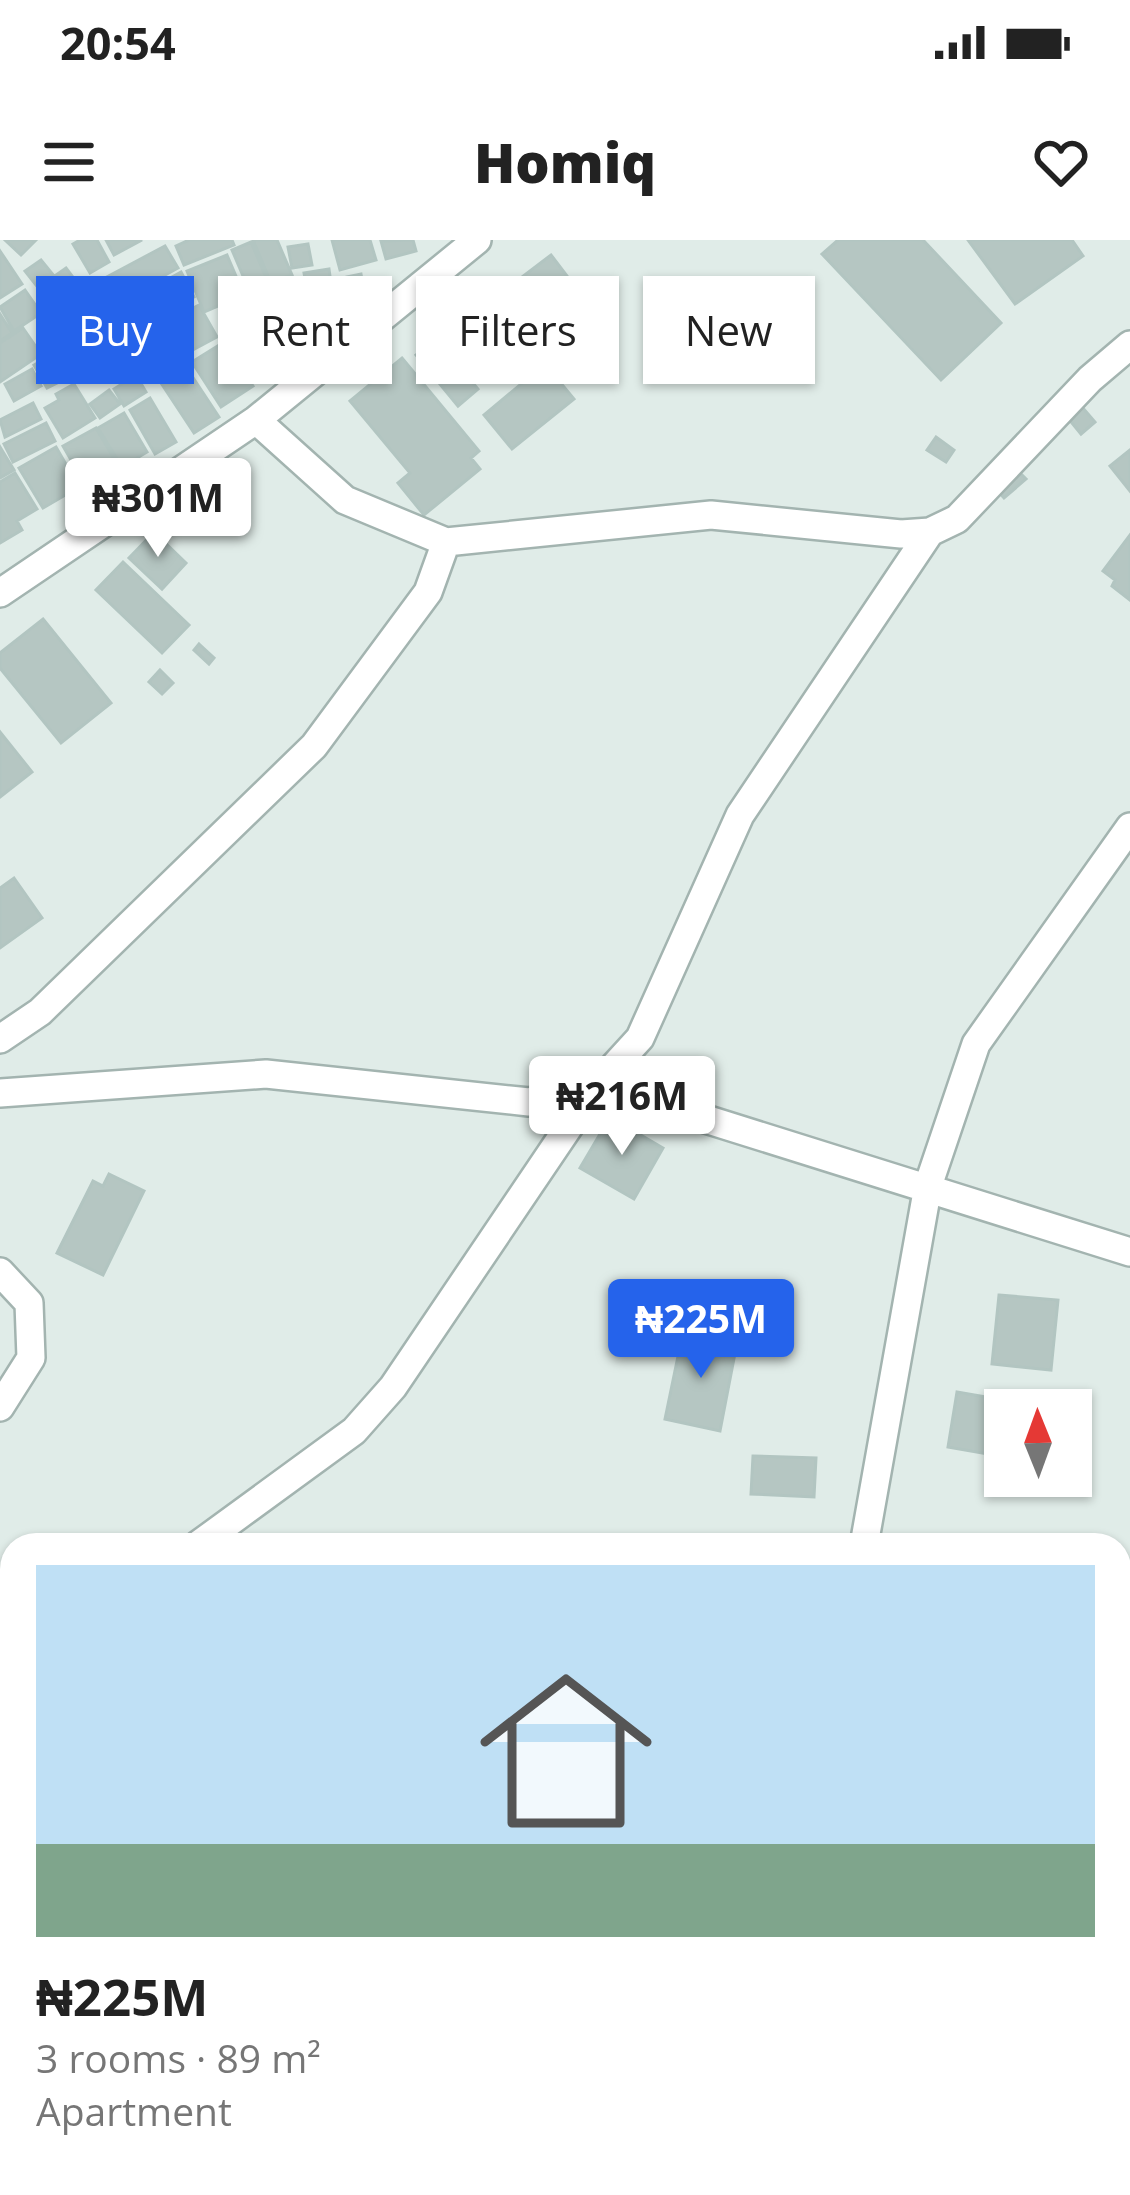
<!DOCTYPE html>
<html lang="en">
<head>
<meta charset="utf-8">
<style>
  :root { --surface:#fff; --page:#f6f6f6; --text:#222; --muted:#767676; --line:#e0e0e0; --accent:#2563eb }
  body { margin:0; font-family:"Open Sans",sans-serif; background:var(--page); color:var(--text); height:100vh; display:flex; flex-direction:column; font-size:45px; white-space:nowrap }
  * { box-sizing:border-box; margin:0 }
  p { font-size:39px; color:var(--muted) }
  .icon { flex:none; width:66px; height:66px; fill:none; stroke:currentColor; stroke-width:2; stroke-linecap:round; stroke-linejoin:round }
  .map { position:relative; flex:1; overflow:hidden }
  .drawer { position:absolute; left:0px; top:1293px; width:1131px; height:663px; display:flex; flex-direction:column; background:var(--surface); border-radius:36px 36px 0 0; box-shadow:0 3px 9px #0004 }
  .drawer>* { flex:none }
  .top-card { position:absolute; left:36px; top:36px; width:1059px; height:108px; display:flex; gap:24px }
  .needle { width:78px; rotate:359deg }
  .buttons { position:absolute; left:984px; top:1149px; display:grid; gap:24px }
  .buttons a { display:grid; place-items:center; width:108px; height:108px; border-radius:0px; background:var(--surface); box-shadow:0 3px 9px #0004; font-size:60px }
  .price { position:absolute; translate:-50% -102px; padding:0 27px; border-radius:12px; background:#fff; color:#222; font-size:39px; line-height:78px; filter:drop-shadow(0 3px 6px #0008) }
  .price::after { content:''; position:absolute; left:50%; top:72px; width:36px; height:27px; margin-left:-18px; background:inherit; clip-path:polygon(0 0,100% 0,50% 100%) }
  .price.selected { background:var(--accent); color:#fff }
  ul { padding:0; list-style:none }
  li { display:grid; align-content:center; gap:24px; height:636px; padding:0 36px }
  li+li { border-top:3px solid var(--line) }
  li span { display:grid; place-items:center; height:372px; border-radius:0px; color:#555 }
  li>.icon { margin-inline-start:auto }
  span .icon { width:216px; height:216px; fill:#fffc; stroke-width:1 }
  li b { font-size:51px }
  .tag { padding:0 42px; border-radius:0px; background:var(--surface); box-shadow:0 3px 9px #0004; font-size:42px; line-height:108px }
  .tag.selected { background:var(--accent); color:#fff }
  .status { display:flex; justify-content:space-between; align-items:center; height:84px; padding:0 60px; background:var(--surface); direction:ltr }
  .status svg { height:33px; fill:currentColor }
  header { display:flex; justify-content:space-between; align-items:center; height:156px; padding:0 36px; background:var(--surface); font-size:54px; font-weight:800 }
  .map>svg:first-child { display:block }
  .building { fill:#b5c6c2; stroke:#b2c5c1; stroke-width:3 }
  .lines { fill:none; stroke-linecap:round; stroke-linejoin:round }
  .minor-casing { stroke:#a3b4b0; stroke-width:32 }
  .minor { stroke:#fff; stroke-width:27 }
</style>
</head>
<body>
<div class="status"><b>20:54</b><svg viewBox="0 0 49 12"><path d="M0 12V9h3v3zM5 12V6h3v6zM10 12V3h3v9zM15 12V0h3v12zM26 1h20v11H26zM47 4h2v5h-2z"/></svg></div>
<header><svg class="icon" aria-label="menu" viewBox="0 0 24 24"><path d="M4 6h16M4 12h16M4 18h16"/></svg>Homiq<svg class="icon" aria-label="heart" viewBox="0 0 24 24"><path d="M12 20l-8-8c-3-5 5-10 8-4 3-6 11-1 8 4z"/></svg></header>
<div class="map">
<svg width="1130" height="1955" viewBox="0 0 1130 1955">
  <rect width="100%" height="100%" fill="#e0ece8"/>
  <!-- building -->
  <path class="building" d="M5,0H36L21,15Z
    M80,0H97L109,22L90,33L73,4Z
    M106,0H142L114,15Z
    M189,0H232L234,5L184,25L176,6Z
    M253,0H277L292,35L271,43Z
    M332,0H370L376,20L340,30Z
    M413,0L416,11L386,19L381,1Z
    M838,0H923L1001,83L941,140L822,14Z
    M968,0H1072L1083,16L1015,64Z
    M251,2L268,42L249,50L232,10Z
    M308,4L312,25L292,28L288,7Z
    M165,6L178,28L114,63L101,40Z
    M0,11L22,44L0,58Z
    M227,15L244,55L204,72L187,31Z
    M551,15L611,94L582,115L522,37Z
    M41,20L63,47L47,59L25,31Z
    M66,28L75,40L65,47L56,35Z
    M329,29L332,51L308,55L304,33Z
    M181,32L194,57L165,73L152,48Z
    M361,34L365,57L351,59L347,37Z
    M74,47L81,58L59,73L51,62Z
    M300,47L307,84L275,90L268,53Z
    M25,50L41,73L14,91L0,67Z
    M136,56L149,80L129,92L115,67Z
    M84,63L110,100L93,113L66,75Z
    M341,63L343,75L312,81L310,69Z
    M199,65L217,97L187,113L169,81Z
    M0,74L12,93L0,101Z
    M166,81L187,120L155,138L134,99Z
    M309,84L316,105L287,114L280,93Z
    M23,88L41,114L0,142V103Z
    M60,89L81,129L63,138L43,98Z
    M256,94L275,123L257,135L238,106Z
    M436,99L478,149L458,166L416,115Z
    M224,102L253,146L221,167L192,122Z
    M118,105L128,122L90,142L81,125Z
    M50,116L63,140L47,148L34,125Z
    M402,118L479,211L471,218L480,229L424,275L398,243L410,233L350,161Z
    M545,124L574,159L512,209L484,175Z
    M186,127L219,177L194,193L161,143Z
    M32,129L41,146L14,161L5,144Z
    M136,135L146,152L124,166L114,149Z
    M74,144L95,178L63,198L45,168L59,160L56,154Z
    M109,150L120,164L100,178L90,164Z
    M150,158L176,202L155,214L130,170Z
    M1076,160L1095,182L1081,194L1063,172Z
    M33,163L41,179L5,197L0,180Z
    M124,173L147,212L122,227L98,188Z
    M46,183L55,201L13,222L4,204Z
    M96,188L119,227L86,246L63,206Z
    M936,197L954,210L946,222L927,210Z
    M0,207L14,230L0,238Z
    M56,207L79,247L43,268L19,228Z
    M1130,210V251L1110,226Z
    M1016,229L1026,239L1004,258L995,248Z
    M15,233L37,269L17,281L22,290L0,303V242Z
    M154,292L186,323L162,349L129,318Z
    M1130,295V360L1112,346L1115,340L1103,331Z
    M123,322L189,385L162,413L96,350Z
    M43,379L111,463L61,503L0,428V413Z
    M199,404L214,418L209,424L194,410Z
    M160,430L173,443L162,454L149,442Z
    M0,492L32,532L0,557Z
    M14,638L42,678L0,708V648Z
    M610,877L663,908L634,959L580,928Z
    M109,934L144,951L103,1035L57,1013L93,941L103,946Z
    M999,1055L1058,1060L1051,1130L992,1124Z
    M683,1092L737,1103L720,1191L665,1179Z
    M957,1152L1061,1170H1005V1217L948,1207Z
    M753,1216L816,1218L814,1257L751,1254Z
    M12,1749V1793L0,1776V1757Z"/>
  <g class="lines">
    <defs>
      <path id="minor" d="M256,180L345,260L446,302L711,275L901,294L930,292L957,279L1090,139L1130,105
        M0,353L256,180L477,0
        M0,799L40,772L314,506L428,352L446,302
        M0,853L266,834L529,862L597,845L640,798L740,575L930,292
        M0,1032L29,1063L31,1118L0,1167
        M198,1305L354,1191L393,1147L597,845L1130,1012
        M864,1305L928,946L976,804L1130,587
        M0,1411L12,1402"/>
    </defs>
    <!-- minor casing -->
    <use href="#minor" class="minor-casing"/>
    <!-- minor -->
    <use href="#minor" class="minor"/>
  </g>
</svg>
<div class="buttons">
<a><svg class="needle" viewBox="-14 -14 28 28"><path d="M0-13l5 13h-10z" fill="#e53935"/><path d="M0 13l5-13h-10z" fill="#767676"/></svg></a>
</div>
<b class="price" style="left:158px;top:320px">₦301M</b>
<b class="price" style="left:622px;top:918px">₦216M</b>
<b class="price selected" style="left:701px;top:1141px">₦225M</b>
<div class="top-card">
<a class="tag selected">Buy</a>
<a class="tag">Rent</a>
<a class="tag">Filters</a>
<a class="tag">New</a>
</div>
<section class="drawer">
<ul>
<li><span style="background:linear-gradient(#bfe0f5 75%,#7fa58c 0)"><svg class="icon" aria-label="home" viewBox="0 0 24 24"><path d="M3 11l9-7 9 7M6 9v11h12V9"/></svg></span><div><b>₦225M</b><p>3 rooms · 89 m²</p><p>Apartment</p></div></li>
</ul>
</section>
</div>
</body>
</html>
